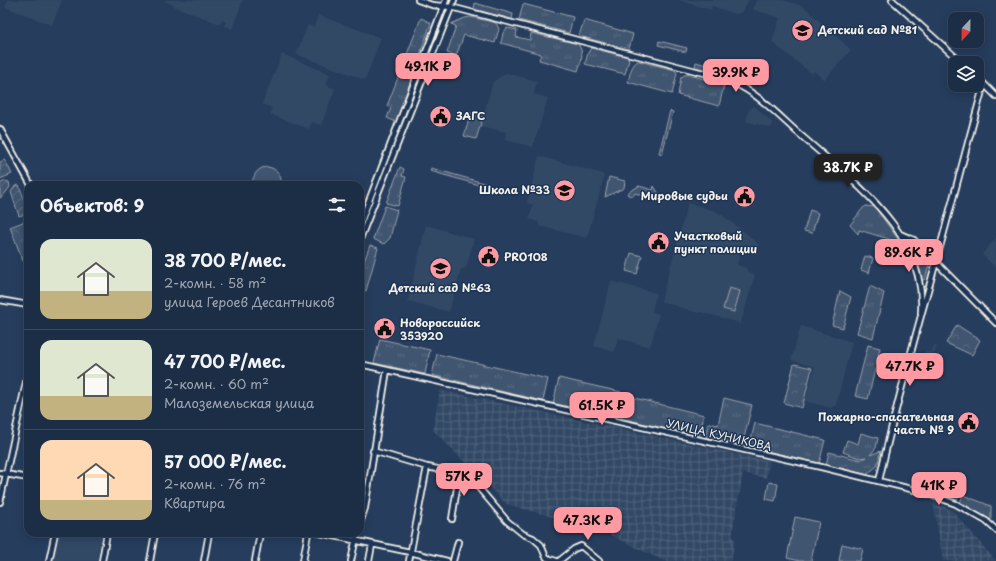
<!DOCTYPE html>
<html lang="ru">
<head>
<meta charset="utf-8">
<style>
  :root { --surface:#1c2e46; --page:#25364d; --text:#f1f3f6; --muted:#a0a8b3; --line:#3a4a5f; --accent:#ff9aa2 }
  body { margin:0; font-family:"Playpen Sans",sans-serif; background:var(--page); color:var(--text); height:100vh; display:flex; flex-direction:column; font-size:15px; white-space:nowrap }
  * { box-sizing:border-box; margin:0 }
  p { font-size:13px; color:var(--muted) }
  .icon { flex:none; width:22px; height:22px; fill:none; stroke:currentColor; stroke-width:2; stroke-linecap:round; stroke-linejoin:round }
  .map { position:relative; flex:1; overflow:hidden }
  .panel { position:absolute; left:24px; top:181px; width:340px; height:356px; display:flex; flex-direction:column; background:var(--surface); border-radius:12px; box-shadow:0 2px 10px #0003,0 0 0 1px var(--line) }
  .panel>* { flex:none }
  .needle { width:26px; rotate:202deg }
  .controls { position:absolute; left:948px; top:12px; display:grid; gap:8px }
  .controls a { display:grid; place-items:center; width:36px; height:36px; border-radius:8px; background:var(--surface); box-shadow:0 2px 10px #0003,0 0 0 1px var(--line); font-size:20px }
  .price { position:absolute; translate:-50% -34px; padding:0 9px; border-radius:8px; background:var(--accent); color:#111; font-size:13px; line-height:26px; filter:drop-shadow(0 1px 2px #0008) }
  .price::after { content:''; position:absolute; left:50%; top:24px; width:12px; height:9px; margin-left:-6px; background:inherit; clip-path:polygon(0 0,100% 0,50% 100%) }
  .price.current { background:#222; color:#fff }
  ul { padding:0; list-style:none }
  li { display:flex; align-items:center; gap:12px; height:100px; padding:0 16px }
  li+li { border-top:1px solid var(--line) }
  li span { display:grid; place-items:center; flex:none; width:112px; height:80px; border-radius:12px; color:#555 }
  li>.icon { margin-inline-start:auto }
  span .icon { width:48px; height:48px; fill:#fffc; stroke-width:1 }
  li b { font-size:17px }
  h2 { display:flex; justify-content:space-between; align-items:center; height:48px; padding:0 16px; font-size:17px }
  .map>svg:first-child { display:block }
  .built { fill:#334966 }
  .industrial { fill:url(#industrial-grid) }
  .grass { fill:url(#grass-tufts); stroke:#9aa2ac }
  .forest { fill:url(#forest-crowns); stroke:#9aa2ac }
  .garden { fill:url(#garden-furrows); stroke:#9aa2ac }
  .pitch { fill:#40546f; stroke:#9aa2ac }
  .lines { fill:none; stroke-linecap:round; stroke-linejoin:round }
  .minor-casing { stroke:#f4f1e8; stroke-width:8 }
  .minor { stroke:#1d3557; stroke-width:4.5 }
  .labels { text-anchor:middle; stroke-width:3; stroke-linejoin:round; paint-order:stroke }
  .poi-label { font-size:11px; font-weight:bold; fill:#f4f1e8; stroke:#1d3557; text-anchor:start }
  .street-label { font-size:11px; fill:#f4f1e8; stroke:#1d3557 }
</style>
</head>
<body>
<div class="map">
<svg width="996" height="561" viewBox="0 0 996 561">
  <defs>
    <pattern id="industrial-grid" width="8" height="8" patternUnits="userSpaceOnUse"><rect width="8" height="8" fill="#334966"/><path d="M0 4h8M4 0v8" fill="none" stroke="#51647c"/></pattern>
    <pattern id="grass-tufts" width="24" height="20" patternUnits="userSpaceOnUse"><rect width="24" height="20" fill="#40546f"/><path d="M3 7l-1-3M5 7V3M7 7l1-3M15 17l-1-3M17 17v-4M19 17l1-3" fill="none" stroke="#5c6d84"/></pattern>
    <pattern id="forest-crowns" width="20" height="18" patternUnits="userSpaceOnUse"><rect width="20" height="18" fill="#40546f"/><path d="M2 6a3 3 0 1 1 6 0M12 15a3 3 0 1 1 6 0" fill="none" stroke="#5c6d84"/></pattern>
    <pattern id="garden-furrows" width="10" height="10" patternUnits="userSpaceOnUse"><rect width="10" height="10" fill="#40546f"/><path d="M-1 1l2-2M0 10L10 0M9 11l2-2" fill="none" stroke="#5c6d84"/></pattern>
  </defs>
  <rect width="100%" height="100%" fill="#263d5d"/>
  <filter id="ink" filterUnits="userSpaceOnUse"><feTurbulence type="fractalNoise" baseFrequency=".025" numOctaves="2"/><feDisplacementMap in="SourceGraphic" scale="8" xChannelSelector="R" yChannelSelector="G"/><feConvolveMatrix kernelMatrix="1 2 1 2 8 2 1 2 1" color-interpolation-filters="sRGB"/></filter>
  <g filter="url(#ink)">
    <!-- built -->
    <path class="built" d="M8,0H62L52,25L5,7Z
      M163,0H243L232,29L225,26L227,22L222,20L220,24L173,6V5Z
      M678,0H749L741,13L735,14L712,6L711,10Z
      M758,0H783L803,6L851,50L824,80L814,71L812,74L772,42L780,18L752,9Z
      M318,15L381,38L365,80L296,54L308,25L314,27Z
      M282,54L330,74L326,85L335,89L321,125L312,122L309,129L270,114L272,108L262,104Z
      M506,73L537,81L534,94L548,98L533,147L505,140L506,132L480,126L493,82Z
      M754,106L773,123L771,128L746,121L749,110Z
      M539,156L603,174L604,178L587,238L539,226V222L529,219L533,205L527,203Z
      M688,203L716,211L746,233L759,245L756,254L741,250L737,265L746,268L747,271L755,275L740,325L737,322L700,312L698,313L661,301Z
      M426,225L474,239L466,268L461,269L449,312L408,301Z
      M996,238V268L982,254Z
      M611,281L656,293L652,312L659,314L650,347L618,338L614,352L594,346Z
      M801,326L852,342L836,405L831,408L805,401L815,367L791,360Z
      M934,345L937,346L934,354L935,357L928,373L923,371L922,374L918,375L925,351L931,352Z
      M58,533H102L97,561H53Z"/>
    <!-- industrial -->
    <path class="industrial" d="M440,390L770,461L766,478L743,473L732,535L735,540L731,561H664L600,530L506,504L433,430Z
      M933,502L953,511L996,561H943Z"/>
    <!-- grass -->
    <path class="grass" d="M475,3L513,14L512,20L474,9Z
      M523,4L573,17L569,33L519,20Z
      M471,17L496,23L499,29L495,43L464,35L456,56L447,53L456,26L451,24L465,18Z
      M421,18L431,23L396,122L387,118L391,108L387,106Z
      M584,20L633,34L629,49L579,36Z
      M507,28L517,30L516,37L530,40L531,33L578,44C585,54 581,61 578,71L539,60L541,54L501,43L503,33Z
      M659,41L687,48L686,52L658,45Z
      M591,48L628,57L629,60L625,74L585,64L588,53Z
      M444,59L454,62L450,77L438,73Z
      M639,61L675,70L677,73L672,94L628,82C630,75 631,63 639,61Z
      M696,62L724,70L718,73L695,67Z
      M687,74L724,85L719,106L678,95L681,77Z
      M670,111L673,112L662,154L659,153Z
      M400,167L404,169L402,176L406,177L398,206L386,203Z
      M431,168L487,184L486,187L430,171Z
      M609,177L625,181L624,188L605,197Z
      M639,186L653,190L654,186L660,196L654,195L647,197L635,193L633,196L628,195L627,193Z
      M385,206L397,210L390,238L384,244L373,239Z
      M866,206L874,207L877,210L900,242V248L899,250L890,247L892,240L859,230L858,234L850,225L863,208Z
      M911,243L930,260L926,276L924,280H920L917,265L909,245Z
      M370,245L378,248L366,291L360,288V273Z
      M870,286L884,293L873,338L857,333Z
      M840,291L851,297L843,328L832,325Z
      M380,339L430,350L425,374L374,363Z
      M868,345L880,348L868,399L855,396Z
      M437,354L548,379L543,401L432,375Z
      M559,378L621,392L619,401L601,397L597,414L553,404Z
      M626,396L704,415L699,437L621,418Z
      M724,398L752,405L742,446L705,437L709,423L718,425Z
      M755,423L825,440L819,464L749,447Z
      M861,433L878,438L876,448L870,455L881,451L877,466L866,475L826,465L829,452L860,460L866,457L859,458L843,452L847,440L858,444Z
      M930,475L962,487L957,500L927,488Z
      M963,495L991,506V520L960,503Z"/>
    <!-- forest -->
    <path class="forest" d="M5,160L12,174L0,179V162Z
      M28,220V268V265L23,261L10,227Z
      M957,325L980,340L972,355L946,343Z
      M794,364L812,368L802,408L784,403Z"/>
    <!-- garden -->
    <path class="garden" d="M5,181L9,182L10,187L3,196L0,198V184Z
      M19,185L28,210V213L19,216L11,192L15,186Z"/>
    <!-- pitch -->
    <path class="pitch" d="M471,113L483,117L476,139L464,136Z
      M268,167C278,169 282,176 281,185H251C254,175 257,167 268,167Z
      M810,210L818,213L812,233L804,231Z
      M631,253L642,256L637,274L626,271Z
      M865,256L873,258L869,273L861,270Z
      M729,288L740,291L734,312L723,309Z
      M769,482L778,484L775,501L766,499Z
      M795,517L819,522L811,561H800L787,558Z
      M842,544L863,549L860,561H839Z"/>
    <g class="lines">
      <defs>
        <path id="minor" d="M418,0L432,5L451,7L696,71C711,75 728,79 742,87C764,99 785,122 805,139C857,185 927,234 921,313
          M892,0L962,63
          M977,77L996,96
          M0,129L31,185
          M360,224L446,0
          M900,234L914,240L996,323
          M360,239L454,0
          M0,300L28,305
          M360,364L821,467L923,492L956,504L986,521L996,530
          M373,451L427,467L468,475L507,521L523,534L533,538L541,545L545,555L547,558L556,561
          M0,473L28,478
          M879,481C894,412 913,344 932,276C950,212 966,148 984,84
          M0,502L28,373
          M452,519L457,488L460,483L461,473
          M360,523L365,508L387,370
          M320,533L410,552L447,561
          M49,561L55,533
          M102,561L107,533
          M150,561L155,533
          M204,561L209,533
          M255,561L260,533
          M303,561L308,533
          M351,561L357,533
          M369,561L372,545
          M409,561L427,467
          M453,561L458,542
          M559,561L574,549L581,546L599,561"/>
      </defs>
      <!-- minor casing -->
      <use href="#minor" class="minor-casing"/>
      <!-- minor -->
      <use href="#minor" class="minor"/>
    </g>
  </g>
  <!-- icons -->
  <defs>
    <symbol id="school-disc" viewBox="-11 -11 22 22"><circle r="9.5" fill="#ff9aa2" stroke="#1d3557"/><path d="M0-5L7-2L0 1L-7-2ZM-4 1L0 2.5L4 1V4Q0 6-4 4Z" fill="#111"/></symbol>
    <symbol id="civic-disc" viewBox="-11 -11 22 22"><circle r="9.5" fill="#ff9aa2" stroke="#1d3557"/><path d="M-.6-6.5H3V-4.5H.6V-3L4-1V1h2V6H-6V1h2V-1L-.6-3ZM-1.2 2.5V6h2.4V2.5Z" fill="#111"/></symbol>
  </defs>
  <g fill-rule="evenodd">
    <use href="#school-disc" x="790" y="18" width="25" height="25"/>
    <use href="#civic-disc" x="428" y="104" width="25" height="25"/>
    <use href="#school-disc" x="552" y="178" width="25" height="25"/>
    <use href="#civic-disc" x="732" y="184" width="25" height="25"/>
    <use href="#civic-disc" x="646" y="230" width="25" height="25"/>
    <use href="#civic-disc" x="476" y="244" width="25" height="25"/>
    <use href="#school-disc" x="428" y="256" width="25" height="25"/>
    <use href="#civic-disc" x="372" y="316" width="25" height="25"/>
    <use href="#civic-disc" x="956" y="410" width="25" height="25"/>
  </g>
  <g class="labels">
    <!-- poi labels -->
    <g class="poi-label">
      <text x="818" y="34">Детский сад №81</text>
      <text x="456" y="120">ЗАГС</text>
      <text x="550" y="194" text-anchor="end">Школа №33</text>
      <text x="728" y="200" text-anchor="end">Мировые судьи</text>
      <text x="674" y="240">Участковый<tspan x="674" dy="13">пункт полиции</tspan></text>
      <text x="504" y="261">PRO108</text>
      <text x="440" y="292" text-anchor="middle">Детский сад №63</text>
      <text x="400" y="327">Новороссийск<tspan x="400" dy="13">353920</tspan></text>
      <text x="954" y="421" text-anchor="end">Пожарно-спасательная<tspan x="954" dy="13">часть № 9</tspan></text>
    </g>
    <!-- street labels -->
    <g class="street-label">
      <text transform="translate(719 435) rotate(13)" y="4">УЛИЦА КУНИКОВА</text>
    </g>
  </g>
</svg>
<div class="controls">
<a><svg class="needle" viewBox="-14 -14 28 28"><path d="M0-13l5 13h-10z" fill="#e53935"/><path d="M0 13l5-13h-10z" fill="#a0a8b3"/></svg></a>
<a><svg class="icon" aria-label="layers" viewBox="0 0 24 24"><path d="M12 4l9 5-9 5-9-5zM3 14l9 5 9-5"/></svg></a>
</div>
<b class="price" style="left:428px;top:87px">49.1K ₽</b>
<b class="price" style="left:736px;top:93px">39.9K ₽</b>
<b class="price current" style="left:848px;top:188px">38.7K ₽</b>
<b class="price" style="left:909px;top:273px">89.6K ₽</b>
<b class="price" style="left:910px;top:387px">47.7K ₽</b>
<b class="price" style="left:602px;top:426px">61.5K ₽</b>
<b class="price" style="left:464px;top:497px">57K ₽</b>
<b class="price" style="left:939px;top:506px">41K ₽</b>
<b class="price" style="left:588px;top:541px">47.3K ₽</b>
<section class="panel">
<h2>Объектов: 9<svg class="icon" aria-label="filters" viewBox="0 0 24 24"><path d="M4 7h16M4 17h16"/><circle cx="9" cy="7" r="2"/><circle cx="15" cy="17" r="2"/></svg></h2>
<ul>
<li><span style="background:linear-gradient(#dfe7d0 65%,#c2b280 0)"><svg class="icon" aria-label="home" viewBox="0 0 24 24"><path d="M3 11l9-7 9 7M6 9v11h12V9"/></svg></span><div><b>38 700 ₽/мес.</b><p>2-комн. · 58 m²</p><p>улица Героев Десантников</p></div></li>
<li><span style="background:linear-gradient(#dfe7d0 70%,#c2b280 0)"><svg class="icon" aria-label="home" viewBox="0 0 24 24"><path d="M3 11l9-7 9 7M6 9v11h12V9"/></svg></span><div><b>47 700 ₽/мес.</b><p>2-комн. · 60 m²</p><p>Малоземельская улица</p></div></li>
<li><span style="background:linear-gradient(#ffd9b3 75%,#c2b280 0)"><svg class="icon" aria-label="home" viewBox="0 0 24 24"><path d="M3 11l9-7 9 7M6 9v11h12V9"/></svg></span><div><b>57 000 ₽/мес.</b><p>2-комн. · 76 m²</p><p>Квартира</p></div></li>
</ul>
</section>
</div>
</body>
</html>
